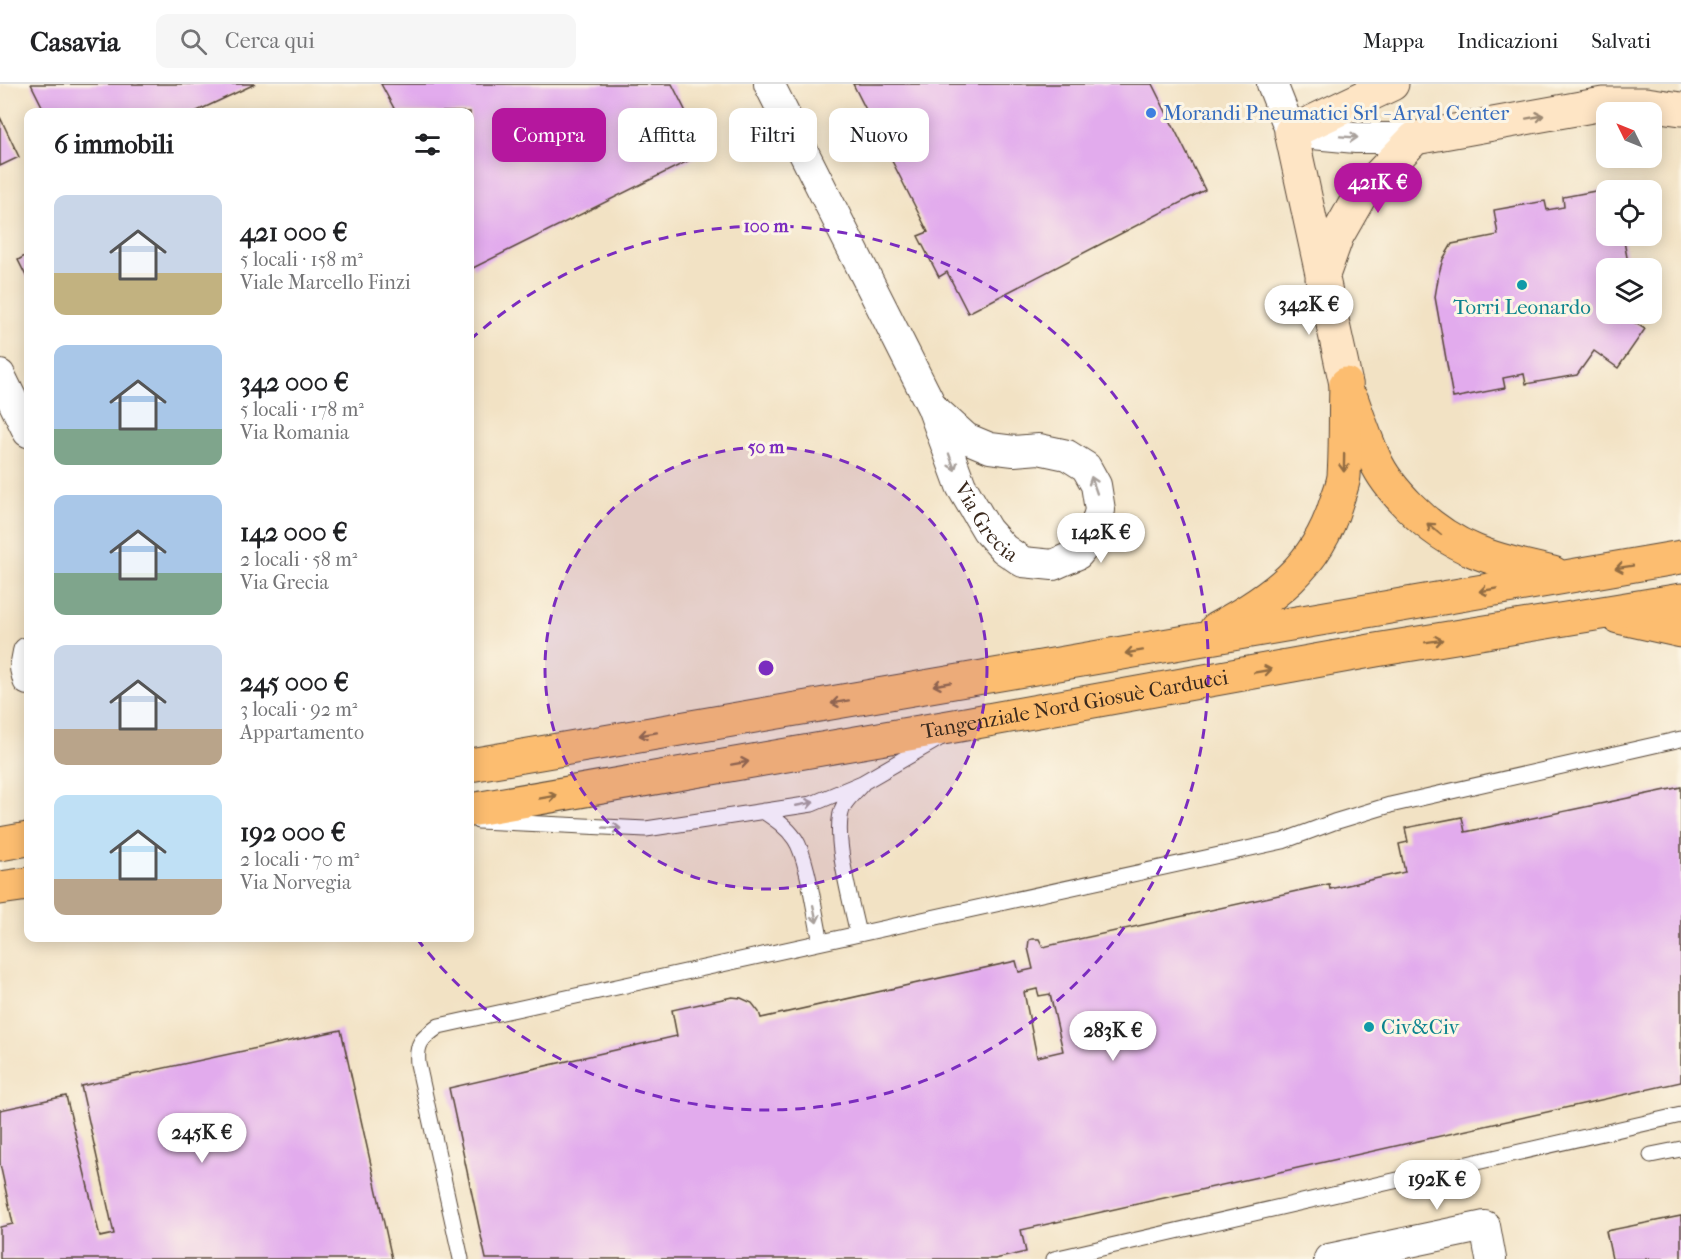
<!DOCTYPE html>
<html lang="it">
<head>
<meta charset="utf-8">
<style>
  :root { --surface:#fff; --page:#f6f6f6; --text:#202124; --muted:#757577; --line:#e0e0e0; --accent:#b5179e }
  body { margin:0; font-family:"IM FELL French Canon",serif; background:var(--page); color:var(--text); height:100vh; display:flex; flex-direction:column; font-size:22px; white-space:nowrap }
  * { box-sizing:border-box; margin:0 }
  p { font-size:20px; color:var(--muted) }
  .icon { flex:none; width:33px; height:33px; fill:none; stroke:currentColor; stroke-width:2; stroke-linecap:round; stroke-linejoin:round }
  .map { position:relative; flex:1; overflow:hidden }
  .panel { position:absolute; left:24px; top:24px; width:450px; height:834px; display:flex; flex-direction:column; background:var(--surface); border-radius:12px; box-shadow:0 3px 15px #0003 }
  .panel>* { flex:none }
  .top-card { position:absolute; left:492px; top:24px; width:570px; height:54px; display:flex; gap:12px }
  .needle { width:39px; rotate:313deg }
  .controls { position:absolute; left:1596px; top:18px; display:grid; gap:12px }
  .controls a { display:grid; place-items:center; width:66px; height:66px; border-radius:12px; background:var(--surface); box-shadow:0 3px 15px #0003; font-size:30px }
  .price { position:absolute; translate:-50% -51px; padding:0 14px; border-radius:21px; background:#fff; color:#222; font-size:20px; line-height:39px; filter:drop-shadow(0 2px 3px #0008) }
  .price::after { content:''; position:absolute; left:50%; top:36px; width:18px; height:14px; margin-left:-9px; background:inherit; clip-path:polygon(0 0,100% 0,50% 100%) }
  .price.on { background:var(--accent); color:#fff }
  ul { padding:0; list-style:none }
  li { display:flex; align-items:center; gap:18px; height:150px; padding:0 30px }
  li span { display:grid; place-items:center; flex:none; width:168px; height:120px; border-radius:12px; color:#555 }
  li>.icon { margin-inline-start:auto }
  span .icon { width:72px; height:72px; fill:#fffc; stroke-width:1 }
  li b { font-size:26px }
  h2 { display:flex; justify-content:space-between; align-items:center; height:72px; padding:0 30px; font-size:26px }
  .tag { padding:0 21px; border-radius:12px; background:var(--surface); box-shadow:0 3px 15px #0003; font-size:21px; line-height:54px }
  .tag.on { background:var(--accent); color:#fff }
  header { display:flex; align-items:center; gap:36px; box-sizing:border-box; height:84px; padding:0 30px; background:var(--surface); border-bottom:2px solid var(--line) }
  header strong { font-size:28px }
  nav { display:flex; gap:33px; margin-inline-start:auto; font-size:21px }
  .search { width:420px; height:54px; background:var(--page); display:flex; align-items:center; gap:15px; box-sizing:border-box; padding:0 21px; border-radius:12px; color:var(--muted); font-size:22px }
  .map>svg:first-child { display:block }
  .building { fill:#e2abed; fill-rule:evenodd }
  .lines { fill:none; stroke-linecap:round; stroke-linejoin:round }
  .lane-casing { stroke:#564637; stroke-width:17 }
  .street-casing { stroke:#564637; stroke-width:32 }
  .secondary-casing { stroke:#564637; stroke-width:35 }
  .highway-casing { stroke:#564637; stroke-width:35 }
  .lane { stroke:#fff; stroke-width:15 }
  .street { stroke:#fff; stroke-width:30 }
  .secondary { stroke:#fee5c5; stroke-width:33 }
  .highway { stroke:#fcbd6f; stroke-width:33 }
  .oneway { stroke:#9c8872 }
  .oneway2 { stroke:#a79f9a }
  .oneway3 { stroke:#926c42 }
  .ring { fill:none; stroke:#7b2cbf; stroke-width:3; stroke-dasharray:10 8 }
  .shop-dot { fill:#3f7fe0; stroke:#fcf5e5; stroke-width:2 }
  .culture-dot { fill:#0f9aa8; stroke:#fcf5e5; stroke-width:2 }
  .labels { text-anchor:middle; stroke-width:6; stroke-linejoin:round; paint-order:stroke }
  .shop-label { font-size:21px; fill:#366cbe; stroke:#fcf5e5; text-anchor:start }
  .culture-label { font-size:21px; fill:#0d838f; stroke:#fcf5e5 }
  .street-label { font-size:21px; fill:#3b2a1e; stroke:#fcf5e5 }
  .centre { fill:#7b2cbf; stroke:#fcf5e5; stroke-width:3 }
  .ring-label { font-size:18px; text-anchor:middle; font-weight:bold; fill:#7b2cbf; stroke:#fcf5e5; stroke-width:6; stroke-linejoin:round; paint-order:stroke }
</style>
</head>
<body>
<header>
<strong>Casavia</strong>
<div class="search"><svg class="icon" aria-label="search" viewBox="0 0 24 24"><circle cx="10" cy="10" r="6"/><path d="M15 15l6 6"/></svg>Cerca qui</div>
<nav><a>Mappa</a><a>Indicazioni</a><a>Salvati</a></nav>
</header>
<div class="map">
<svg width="1681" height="1175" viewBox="0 0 1681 1175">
  <rect width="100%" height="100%" fill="#fcf5e5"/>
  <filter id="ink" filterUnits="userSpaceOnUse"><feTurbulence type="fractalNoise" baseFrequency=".0167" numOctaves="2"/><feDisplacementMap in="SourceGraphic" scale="12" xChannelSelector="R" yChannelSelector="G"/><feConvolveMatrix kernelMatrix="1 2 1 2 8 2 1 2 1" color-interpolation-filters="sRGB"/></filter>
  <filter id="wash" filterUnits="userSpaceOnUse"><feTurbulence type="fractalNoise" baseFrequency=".008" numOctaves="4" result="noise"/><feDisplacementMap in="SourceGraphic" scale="24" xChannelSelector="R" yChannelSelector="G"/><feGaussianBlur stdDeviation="1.35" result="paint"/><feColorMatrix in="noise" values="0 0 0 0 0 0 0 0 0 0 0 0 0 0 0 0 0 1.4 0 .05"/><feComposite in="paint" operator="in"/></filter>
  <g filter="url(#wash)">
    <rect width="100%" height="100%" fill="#f2e2c4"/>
    <g id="blocks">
      <!-- building -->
      <path class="building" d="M31,0H255L195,28H45Z
        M381,0H672L706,68L473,184L470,176V28H396Z
        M853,0H1152L1205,106L968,229L947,188L939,193L918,152L928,148Z
        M0,33L19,73L0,82Z
        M1606,105V152H1623L1629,184H1606V230H1630L1624,232L1645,245L1618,284L1594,267L1577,291L1526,300L1524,290L1503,294L1505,304L1453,314L1435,213L1439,189L1443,175L1452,160L1498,151L1494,126L1545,117L1547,126L1564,123L1563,113Z
        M28,170V196L18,176Z
        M1681,703V998L1021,1146L1026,1168L995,1175H486L449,1004L677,952L672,926L732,913L741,914L752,919L759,928L761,934L1016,877L1019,888L1033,885L1028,864L1029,856L1032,855H1039L1043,863L1329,800L1330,805L1405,788L1399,760L1408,758L1405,744L1462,733L1465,748ZM1037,905L1039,912L1050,910L1063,967L1037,973L1024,908Z
        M341,946L392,1175H0V1143L13,1140L0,1080V1026L66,1012L100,1153L114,1150L81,1002Z
        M1681,1132V1175H1612L1606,1147Z"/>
    </g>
  </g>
  <g filter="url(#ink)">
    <use href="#blocks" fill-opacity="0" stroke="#564637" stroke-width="1.5"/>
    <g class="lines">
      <defs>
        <path id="lane" d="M763,727C775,735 787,743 795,755C808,774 815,833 821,858
          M478,737L646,745L812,720L862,699L940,654
          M858,850C852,821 830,745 844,721C848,714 856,707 862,700
          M1651,1071L1681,1065
          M461,1175L418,980C416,959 421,955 439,942L1283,757L1334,738L1390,721L1681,655
          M1054,1175L1681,1031"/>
        <g id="street">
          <path id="s1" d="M769,0L932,323L961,402L987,446L1004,465L1023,478L1053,481L1078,470L1093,451L1100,426L1096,401L1086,383L1067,371L1039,365L1014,367L990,364L966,354L932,323"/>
          <path d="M1272,0L1291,48L1356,54H1415"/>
          <path d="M0,291L28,348"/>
          <path d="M28,568L25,584L28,596"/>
          <path d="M1329,1175L1485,1142L1491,1175"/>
        </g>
        <path id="secondary" d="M1322,194L1337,152L1361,110L1415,54L1603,20H1646L1681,25
          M1346,300L1291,48L1392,0"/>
        <g id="highway">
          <path d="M1352,316C1359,336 1366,356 1375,376C1383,394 1396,409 1410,423C1453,467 1495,476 1553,489"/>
          <path d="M1618,533L1681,547"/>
          <path d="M1216,545C1272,515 1317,483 1336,419C1339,410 1343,401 1344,392C1346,362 1345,330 1346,300"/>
          <path d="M470,681L1681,473"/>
          <path id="s2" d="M470,726L960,641L1376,566L1681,516"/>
          <path d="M0,760L28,755"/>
          <path d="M0,804L28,800"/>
        </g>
      </defs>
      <!-- lane casing -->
      <use href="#lane" class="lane-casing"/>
      <!-- street casing -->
      <use href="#street" class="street-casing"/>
      <!-- secondary casing -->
      <use href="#secondary" class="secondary-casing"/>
      <!-- highway casing -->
      <use href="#highway" class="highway-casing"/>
      <!-- lane -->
      <use href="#lane" class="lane"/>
      <!-- street -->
      <use href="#street" class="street"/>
      <!-- secondary -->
      <use href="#secondary" class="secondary"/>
      <!-- highway -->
      <use href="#highway" class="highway"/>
    </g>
    <!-- one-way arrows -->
    <defs><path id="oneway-shaft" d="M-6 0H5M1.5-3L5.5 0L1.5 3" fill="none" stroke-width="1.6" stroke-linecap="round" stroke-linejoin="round" transform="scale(1.5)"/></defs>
    <use class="oneway" href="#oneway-shaft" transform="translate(1535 33) rotate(-10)"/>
    <g class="oneway2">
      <use href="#oneway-shaft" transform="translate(1349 53) rotate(4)"/>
      <use href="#oneway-shaft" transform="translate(952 378) rotate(70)"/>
      <use href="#oneway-shaft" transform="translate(1094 401) rotate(-109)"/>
      <use href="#oneway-shaft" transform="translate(805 720) rotate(-11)"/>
      <use href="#oneway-shaft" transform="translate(612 744) rotate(3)"/>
      <use href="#oneway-shaft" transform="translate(815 830) rotate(78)"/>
    </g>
    <g class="oneway3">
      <use href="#oneway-shaft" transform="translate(1344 379) rotate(91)"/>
      <use href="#oneway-shaft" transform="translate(1434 445) rotate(-141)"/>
      <use href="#oneway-shaft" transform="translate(1624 483) rotate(171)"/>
      <use href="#oneway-shaft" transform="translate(1488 506) rotate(170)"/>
      <use href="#oneway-shaft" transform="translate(1434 557) rotate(-9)"/>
      <use href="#oneway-shaft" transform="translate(1134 568) rotate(170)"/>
      <use href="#oneway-shaft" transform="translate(1263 587) rotate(-10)"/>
      <use href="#oneway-shaft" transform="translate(942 600) rotate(170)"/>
      <use href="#oneway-shaft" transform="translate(840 618) rotate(170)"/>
      <use href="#oneway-shaft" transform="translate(648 650) rotate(170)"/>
      <use href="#oneway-shaft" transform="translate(740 679) rotate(-10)"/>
      <use href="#oneway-shaft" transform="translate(548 713) rotate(-10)"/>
    </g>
  </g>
  <!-- distance rings -->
  <circle cx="766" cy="584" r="221" fill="#7b2cbf" fill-opacity=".12"/>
  <g class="ring">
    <circle cx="766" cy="584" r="221"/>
    <path d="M470 256A442 442 0 1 1 418 856"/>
  </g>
  <!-- markers -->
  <circle class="shop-dot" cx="1151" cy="29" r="6"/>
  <g class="culture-dot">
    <circle cx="1522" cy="201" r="6"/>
    <circle cx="1369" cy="943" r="6"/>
  </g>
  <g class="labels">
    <!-- shop labels -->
    <g class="shop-label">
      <text x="1163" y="36">Morandi Pneumatici Srl - Arval Center</text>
    </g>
    <!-- culture labels -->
    <g class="culture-label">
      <text x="1522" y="230">Torri Leonardo</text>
      <text x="1381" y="950" text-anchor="start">Civ&amp;Civ</text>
    </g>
    <!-- street labels -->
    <g class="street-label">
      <text dy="7" stroke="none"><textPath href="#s1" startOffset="490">Via Grecia</textPath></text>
      <text dy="7" stroke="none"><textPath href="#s2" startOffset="614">Tangenziale Nord Giosuè Carducci</textPath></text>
    </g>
  </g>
  <circle cx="766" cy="584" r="9" class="centre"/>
  <g class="ring-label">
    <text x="766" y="148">100 m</text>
    <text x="766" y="369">50 m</text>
  </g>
</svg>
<div class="controls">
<a><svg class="needle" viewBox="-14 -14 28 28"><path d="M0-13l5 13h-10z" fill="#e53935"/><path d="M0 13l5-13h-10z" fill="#757577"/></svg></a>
<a><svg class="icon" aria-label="locate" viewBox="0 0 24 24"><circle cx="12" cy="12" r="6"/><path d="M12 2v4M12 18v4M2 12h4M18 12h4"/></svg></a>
<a><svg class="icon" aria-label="layers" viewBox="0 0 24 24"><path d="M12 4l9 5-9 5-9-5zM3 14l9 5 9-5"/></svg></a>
</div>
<b class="price on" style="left:1378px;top:130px">421K €</b>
<b class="price" style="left:1309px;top:252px">342K €</b>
<b class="price" style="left:1101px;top:480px">142K €</b>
<b class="price" style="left:1113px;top:978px">283K €</b>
<b class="price" style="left:202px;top:1080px">245K €</b>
<b class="price" style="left:1437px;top:1127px">192K €</b>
<div class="top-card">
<a class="tag on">Compra</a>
<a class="tag">Affitta</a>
<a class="tag">Filtri</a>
<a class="tag">Nuovo</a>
</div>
<section class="panel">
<h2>6 immobili<svg class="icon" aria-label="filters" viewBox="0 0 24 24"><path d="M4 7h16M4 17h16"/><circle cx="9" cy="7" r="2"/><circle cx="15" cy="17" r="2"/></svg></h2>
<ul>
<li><span style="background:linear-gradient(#c9d6e8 65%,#c2b280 0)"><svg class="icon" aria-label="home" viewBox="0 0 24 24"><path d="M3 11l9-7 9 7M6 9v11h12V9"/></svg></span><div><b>421 000 €</b><p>5 locali · 158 m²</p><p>Viale Marcello Finzi</p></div></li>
<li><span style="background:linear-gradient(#a9c7e8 70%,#7fa58c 0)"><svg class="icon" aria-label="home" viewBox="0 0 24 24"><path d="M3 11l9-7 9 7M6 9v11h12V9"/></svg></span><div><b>342 000 €</b><p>5 locali · 178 m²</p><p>Via Romania</p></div></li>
<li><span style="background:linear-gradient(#a9c7e8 65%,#7fa58c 0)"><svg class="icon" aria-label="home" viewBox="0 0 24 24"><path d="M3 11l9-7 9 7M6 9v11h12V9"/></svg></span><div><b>142 000 €</b><p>2 locali · 58 m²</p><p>Via Grecia</p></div></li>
<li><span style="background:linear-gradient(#c9d6e8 70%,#b9a48a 0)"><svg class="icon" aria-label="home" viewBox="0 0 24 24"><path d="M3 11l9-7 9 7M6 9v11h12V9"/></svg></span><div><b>245 000 €</b><p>3 locali · 92 m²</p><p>Appartamento</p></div></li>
<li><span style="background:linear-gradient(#bfe0f5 70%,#b9a48a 0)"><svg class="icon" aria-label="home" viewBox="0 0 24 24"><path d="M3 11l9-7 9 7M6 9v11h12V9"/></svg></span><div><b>192 000 €</b><p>2 locali · 70 m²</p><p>Via Norvegia</p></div></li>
</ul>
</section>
</div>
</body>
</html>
